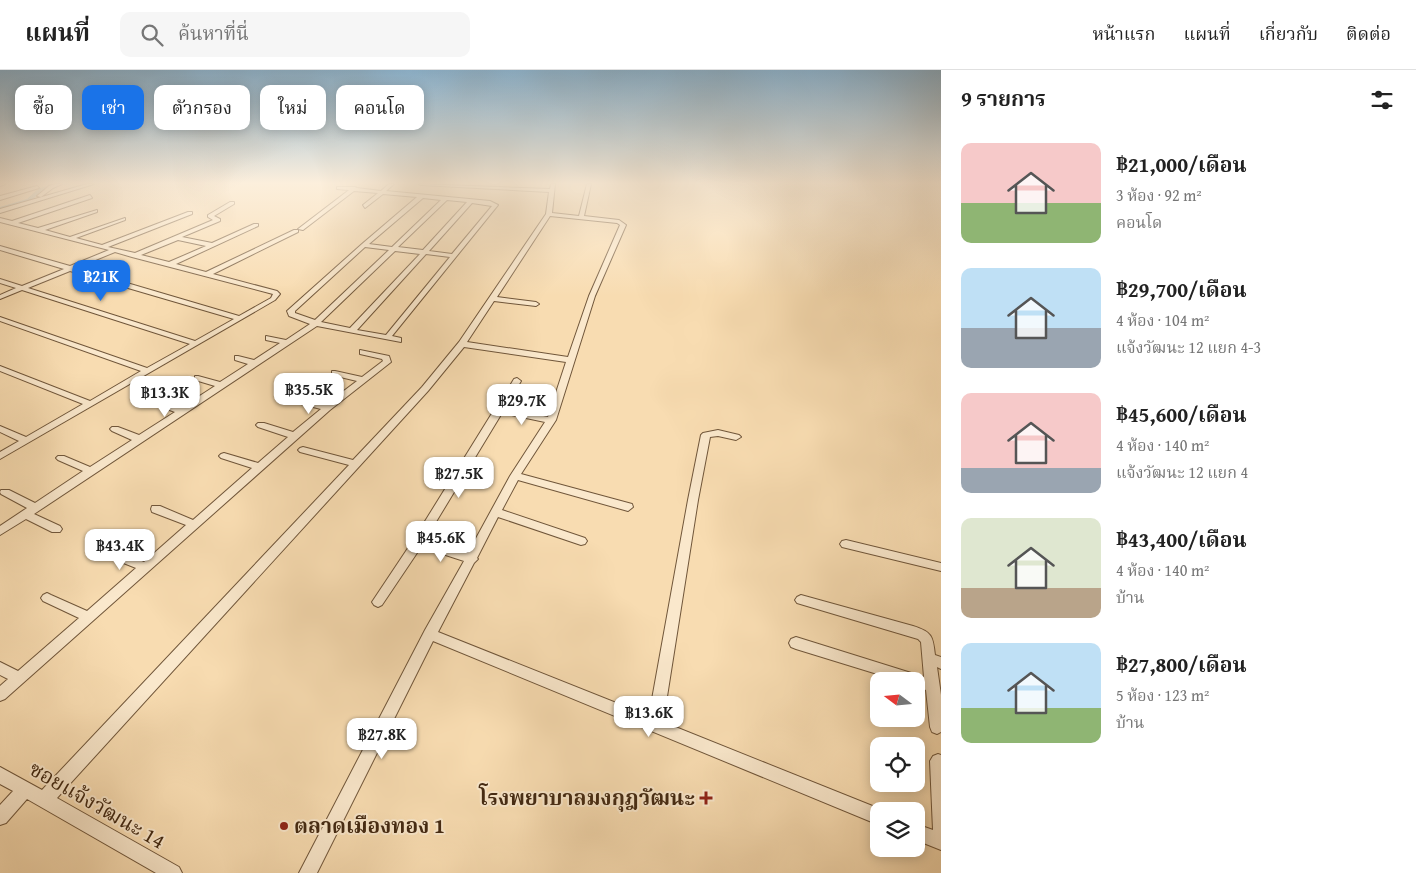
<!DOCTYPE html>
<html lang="th">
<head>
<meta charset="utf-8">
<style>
  :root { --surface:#fff; --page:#f6f6f6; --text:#222; --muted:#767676; --line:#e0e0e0; --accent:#1a73e8 }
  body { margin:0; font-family:"Gentium Book Plus","Noto Serif Thai",serif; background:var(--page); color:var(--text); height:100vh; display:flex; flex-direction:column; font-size:19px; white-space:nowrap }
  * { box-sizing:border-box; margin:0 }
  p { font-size:16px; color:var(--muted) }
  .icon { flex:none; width:28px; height:28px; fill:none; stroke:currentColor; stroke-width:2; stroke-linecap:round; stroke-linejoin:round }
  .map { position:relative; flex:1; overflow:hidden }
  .drawer { display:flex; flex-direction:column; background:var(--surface); width:475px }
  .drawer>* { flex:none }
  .banner { position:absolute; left:15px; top:15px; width:475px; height:45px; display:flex; gap:10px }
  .needle { width:32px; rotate:286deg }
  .controls { position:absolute; left:870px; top:602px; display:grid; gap:10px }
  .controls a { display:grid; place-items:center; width:55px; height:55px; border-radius:10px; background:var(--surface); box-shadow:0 2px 12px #0003; font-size:25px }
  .price { position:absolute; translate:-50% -42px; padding:0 11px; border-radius:10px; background:#fff; color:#222; font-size:16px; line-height:32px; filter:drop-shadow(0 1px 2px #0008) }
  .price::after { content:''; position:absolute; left:50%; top:30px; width:15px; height:11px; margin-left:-8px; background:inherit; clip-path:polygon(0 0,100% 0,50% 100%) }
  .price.current { background:var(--accent); color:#fff }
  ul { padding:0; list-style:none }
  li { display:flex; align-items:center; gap:15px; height:125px; padding:0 20px }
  li span { display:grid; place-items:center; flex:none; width:140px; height:100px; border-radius:10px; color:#555 }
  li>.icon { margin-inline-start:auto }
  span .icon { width:60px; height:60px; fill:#fffc; stroke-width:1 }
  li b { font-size:21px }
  h2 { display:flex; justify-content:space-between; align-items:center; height:60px; padding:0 20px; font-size:21px }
  .tag { padding:0 18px; border-radius:10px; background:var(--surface); box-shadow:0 2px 12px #0003; font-size:18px; line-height:45px }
  .tag.current { background:var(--accent); color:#fff }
  header { display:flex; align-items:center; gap:30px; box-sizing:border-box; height:70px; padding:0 25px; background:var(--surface); border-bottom:1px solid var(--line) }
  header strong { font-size:24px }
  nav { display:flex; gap:28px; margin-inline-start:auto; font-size:18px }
  .search { width:350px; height:45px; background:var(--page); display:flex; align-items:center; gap:12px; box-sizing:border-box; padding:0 18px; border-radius:10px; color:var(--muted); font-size:19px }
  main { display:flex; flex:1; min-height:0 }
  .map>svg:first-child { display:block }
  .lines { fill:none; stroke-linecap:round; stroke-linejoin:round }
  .canal { fill:#a3b9b7; fill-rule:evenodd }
  .minor-casing { stroke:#70563a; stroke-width:2 }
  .minor { fill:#fae8cc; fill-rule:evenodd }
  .poi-dot { fill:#8f2418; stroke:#fae8cc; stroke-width:2 }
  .labels { text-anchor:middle; stroke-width:4; stroke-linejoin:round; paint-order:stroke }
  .near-poi-label { font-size:21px; font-weight:bold; fill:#432912; stroke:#fae8cc; text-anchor:end }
  .near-street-label { font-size:21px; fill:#432912; stroke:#fae8cc }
</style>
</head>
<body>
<header>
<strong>แผนที่</strong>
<div class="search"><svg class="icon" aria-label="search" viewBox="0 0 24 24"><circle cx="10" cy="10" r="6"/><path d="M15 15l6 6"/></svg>ค้นหาที่นี่</div>
<nav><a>หน้าแรก</a><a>แผนที่</a><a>เกี่ยวกับ</a><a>ติดต่อ</a></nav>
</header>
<main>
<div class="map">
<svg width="941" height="803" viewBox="0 0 941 803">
  <rect width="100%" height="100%" fill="#f8dcb1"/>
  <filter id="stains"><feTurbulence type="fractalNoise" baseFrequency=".004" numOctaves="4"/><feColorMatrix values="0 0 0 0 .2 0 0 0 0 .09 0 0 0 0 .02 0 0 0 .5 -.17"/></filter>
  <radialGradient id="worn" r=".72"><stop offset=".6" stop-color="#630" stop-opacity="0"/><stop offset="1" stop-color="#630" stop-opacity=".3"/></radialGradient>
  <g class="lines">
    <!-- canal -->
    <path class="canal" d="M52,114H58L42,121L31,131L0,141V137L27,129L38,119Z"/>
    <defs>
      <path id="minor" d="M0,114H5L0,116Z
        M55,114H62L53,118L41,127L37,126L49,116Z
        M87,114H94L0,143V139Z
        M389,114H394L386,121L490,131L498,135L392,266L401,268V272L317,256L34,444L60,456L62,459L60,462H52L26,449L0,465V456L27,438L1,424L0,422L1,420H9L35,433L83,401L58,390L56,388L58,386H64L90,397L132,370L112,361L110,359L112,357H118L139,365L175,342L153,334L152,332L153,330H159L181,338L215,316L195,310V306H198L220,312L248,294L235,290V286H238L254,290L280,273L266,270V266L286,270L310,254L289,246L287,241L362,174L417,127L383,124L365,138L363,135L378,123L354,121L303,160L298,159L349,120L337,119V117H355L357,118L381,121ZM423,128L441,130L392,177L369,174ZM447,130L467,132L423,180L398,177ZM472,133L492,136L452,184L429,181ZM365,177L389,180L315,250L295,243V241ZM395,181L420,184L350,258L321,252ZM426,184L450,187L386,265L357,260Z
        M419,114L550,119L551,114H555L552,143L579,146L587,114H591L584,146L619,150L626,155L595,226L556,350L521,404L632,434L633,437L628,441L518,410L502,440L585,468L587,471L585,474L581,475L498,447L477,488L478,489L474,493L438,562L649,646L688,430L701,365L703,363L718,360L739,365L741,367L736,370L718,366L710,367L698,430L663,652L885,741H879V755L433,571L317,803H299L425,560L464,491L421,477L382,535L378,537L374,535L372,532L414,469L494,340V339L497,337L514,309L517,308L521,311L505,338L548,347L566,292L464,277L428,321L57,728L179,797L182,803H156L27,729L6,753L0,755V735L13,721L0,714V697L42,720L349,395L300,382L298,380L300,378L303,377L353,390L422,317L459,272L546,144L549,122L421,115ZM550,146L617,153L620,155L589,226L568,287L467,272L494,231L536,236L539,234L536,232L497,227ZM502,343L545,352L510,406L468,483L425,470Z
        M37,116L39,118L0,130V126Z
        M90,125L92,128L18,153L38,158L97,140V142L45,160L70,167L125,148V150L76,168L102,175L188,142H192V144L108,177L135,183L213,150L208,147V145L230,132H234V134L214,146L220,149V151L182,167L212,173L254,154H258V156L176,194L206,202L294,160H298V162L213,204L277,221L280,224L275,230L0,389V382L19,371L0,362V356L26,367L83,334L0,301V296L90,331L141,301L0,251V247L147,298L190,274L22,220L0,229V225L16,218L0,213V209L22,216L64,199L0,180V176L70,196L109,180L0,152V148L12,151ZM178,170L206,176L169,192L141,185ZM115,182L132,187L273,224L271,228L239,246L76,198ZM70,201L234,249L195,271L28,218Z
        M360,280L389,286L391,292L330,340L5,629L0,631V616L8,609L0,605V592L18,601L79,548L43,531L41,528L43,525L47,523L51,525L87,541L136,498L101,484L99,481L101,478H109L144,492L186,455L152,442L151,439L152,436H160L193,450L252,398L221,388L219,386L221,384L224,383L258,393L288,367L258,357L256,355L258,353H264L293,362L321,339L293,332L292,330L293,328L296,327L325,335L357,311L332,305V301H335L362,307L383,291L382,289L360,284Z
        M846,470L941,493V501L842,477L840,474L842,471Z
        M801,525L913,556C932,562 933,566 935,585L941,587V599L937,597L941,625V662L937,664L932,662L930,657L926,620L916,617V611H900L796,579L791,577L789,573L791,569L796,567L924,607L921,572L918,569L797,533L795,530L797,527Z
        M938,684L941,685V780L916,770V754L933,760L930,691L933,686Z"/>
    </defs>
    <!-- minor casing -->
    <use href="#minor" class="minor-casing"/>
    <!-- minor -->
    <use href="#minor" class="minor"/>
  </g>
  <!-- sky -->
  <linearGradient id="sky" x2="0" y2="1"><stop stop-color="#8cb6d4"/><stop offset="0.5" stop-color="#fcefdc"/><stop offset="1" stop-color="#fcefdc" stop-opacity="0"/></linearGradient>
  <rect width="941" height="226" fill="url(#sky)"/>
  <!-- markers -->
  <g class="poi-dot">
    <path d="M703.5 720.5h5v5h5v5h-5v5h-5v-5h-5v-5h5z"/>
    <circle cx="284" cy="756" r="5"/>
  </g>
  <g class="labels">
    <!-- near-poi labels -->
    <g class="near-poi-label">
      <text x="695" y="735">โรงพยาบาลมงกุฎวัฒนะ</text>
      <text x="294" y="763" text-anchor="start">ตลาดเมืองทอง 1</text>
    </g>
    <!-- near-street labels -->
    <g class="near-street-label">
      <text transform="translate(97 735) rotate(30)" y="7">ซอยแจ้งวัฒนะ 14</text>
    </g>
  </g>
  <rect width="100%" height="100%" filter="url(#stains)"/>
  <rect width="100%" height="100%" fill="url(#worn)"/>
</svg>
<div class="controls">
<a><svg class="needle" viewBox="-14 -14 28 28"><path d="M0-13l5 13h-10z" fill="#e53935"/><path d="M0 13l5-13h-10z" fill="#767676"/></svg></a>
<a><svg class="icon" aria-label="locate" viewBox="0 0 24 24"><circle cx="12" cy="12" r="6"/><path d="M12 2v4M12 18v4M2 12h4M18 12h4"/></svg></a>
<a><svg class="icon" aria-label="layers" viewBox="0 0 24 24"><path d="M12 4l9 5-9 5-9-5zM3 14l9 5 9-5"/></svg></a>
</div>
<b class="price current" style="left:101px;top:232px">฿21K</b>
<b class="price" style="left:309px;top:345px">฿35.5K</b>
<b class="price" style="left:165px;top:348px">฿13.3K</b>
<b class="price" style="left:522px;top:356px">฿29.7K</b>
<b class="price" style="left:459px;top:429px">฿27.5K</b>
<b class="price" style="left:441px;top:493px">฿45.6K</b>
<b class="price" style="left:120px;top:501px">฿43.4K</b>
<b class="price" style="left:649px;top:668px">฿13.6K</b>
<b class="price" style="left:382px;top:690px">฿27.8K</b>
<div class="banner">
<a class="tag">ซื้อ</a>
<a class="tag current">เช่า</a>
<a class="tag">ตัวกรอง</a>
<a class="tag">ใหม่</a>
<a class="tag">คอนโด</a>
</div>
</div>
<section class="drawer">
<h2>9 รายการ<svg class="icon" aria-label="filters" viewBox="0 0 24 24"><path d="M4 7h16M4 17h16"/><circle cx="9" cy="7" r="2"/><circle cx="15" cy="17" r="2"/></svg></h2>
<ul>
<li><span style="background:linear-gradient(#f6c9c9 60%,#8fb573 0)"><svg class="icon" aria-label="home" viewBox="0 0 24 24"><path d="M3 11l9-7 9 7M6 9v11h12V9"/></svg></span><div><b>฿21,000/เดือน</b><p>3 ห้อง · 92 m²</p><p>คอนโด</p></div></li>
<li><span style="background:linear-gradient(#bfe0f5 60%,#9aa5b1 0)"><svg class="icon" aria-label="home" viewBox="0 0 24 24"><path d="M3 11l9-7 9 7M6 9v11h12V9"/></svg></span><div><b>฿29,700/เดือน</b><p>4 ห้อง · 104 m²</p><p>แจ้งวัฒนะ 12 แยก 4-3</p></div></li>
<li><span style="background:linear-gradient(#f6c9c9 75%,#9aa5b1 0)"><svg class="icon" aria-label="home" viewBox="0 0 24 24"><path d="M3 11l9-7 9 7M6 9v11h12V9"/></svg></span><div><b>฿45,600/เดือน</b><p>4 ห้อง · 140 m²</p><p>แจ้งวัฒนะ 12 แยก 4</p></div></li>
<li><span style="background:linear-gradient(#dfe7d0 70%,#b9a48a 0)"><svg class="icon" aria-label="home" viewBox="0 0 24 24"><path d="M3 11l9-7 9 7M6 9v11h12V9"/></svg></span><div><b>฿43,400/เดือน</b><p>4 ห้อง · 140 m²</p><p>บ้าน</p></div></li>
<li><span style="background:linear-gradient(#bfe0f5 65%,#8fb573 0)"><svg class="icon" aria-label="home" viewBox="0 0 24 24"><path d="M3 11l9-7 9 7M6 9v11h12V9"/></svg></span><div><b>฿27,800/เดือน</b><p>5 ห้อง · 123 m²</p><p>บ้าน</p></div></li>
</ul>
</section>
</main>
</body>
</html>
